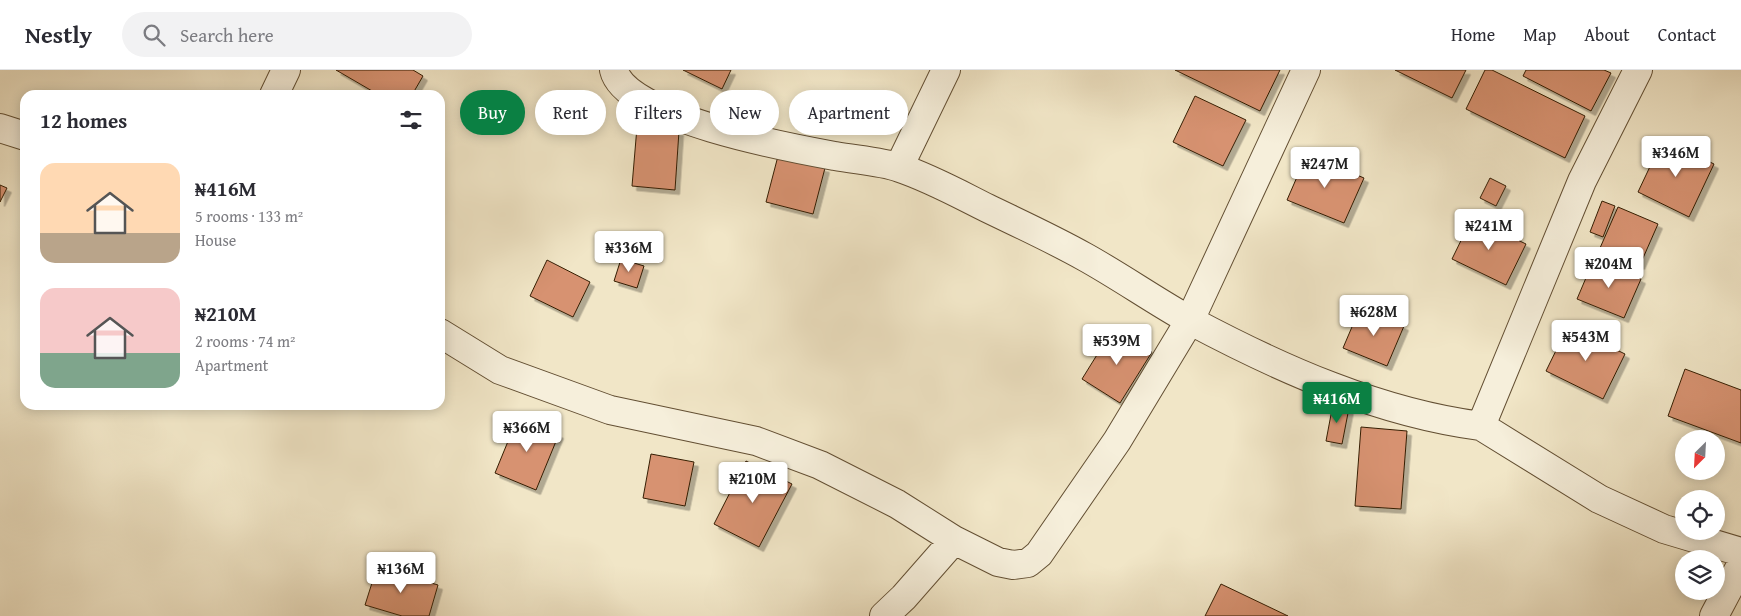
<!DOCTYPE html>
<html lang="en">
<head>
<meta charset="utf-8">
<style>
  :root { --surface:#fff; --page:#f2f2f3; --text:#2b2b33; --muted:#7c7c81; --line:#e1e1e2; --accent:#0b8043 }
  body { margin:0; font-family:"Gentium Book Plus",serif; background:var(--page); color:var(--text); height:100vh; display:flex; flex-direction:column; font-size:19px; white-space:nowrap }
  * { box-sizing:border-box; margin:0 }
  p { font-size:16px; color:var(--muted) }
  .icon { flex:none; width:28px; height:28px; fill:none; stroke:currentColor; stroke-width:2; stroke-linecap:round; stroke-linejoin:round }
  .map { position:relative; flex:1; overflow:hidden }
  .details { position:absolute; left:20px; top:20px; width:425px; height:320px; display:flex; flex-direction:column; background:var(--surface); border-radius:15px; box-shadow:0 2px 12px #0003 }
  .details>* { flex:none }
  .top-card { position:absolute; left:460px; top:20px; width:475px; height:45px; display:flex; gap:10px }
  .needle { width:32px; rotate:204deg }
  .tools { position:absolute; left:1675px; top:360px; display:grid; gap:10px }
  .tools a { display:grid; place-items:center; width:50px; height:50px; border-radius:50%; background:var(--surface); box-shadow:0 2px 12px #0003; font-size:25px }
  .price { position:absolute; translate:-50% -42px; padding:0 11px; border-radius:5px; background:#fff; color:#222; font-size:16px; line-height:32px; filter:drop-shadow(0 1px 2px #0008) }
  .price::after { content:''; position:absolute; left:50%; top:30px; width:15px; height:11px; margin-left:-8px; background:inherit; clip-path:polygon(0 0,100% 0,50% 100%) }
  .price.on { background:var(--accent); color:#fff }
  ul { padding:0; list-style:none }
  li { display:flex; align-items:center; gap:15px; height:125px; padding:0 20px }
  li span { display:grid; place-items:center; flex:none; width:140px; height:100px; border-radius:15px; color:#555 }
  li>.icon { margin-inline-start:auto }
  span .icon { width:60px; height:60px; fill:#fffc; stroke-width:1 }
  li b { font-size:21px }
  h2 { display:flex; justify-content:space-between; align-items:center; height:60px; padding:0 20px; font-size:21px }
  .tag { padding:0 18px; border-radius:22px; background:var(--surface); box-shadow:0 2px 12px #0003; font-size:18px; line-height:45px }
  .tag.on { background:var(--accent); color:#fff }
  header { display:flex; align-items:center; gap:30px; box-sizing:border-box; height:70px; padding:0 25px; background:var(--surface); border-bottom:1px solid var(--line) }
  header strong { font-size:24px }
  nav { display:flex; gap:28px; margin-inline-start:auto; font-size:18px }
  .search { width:350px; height:45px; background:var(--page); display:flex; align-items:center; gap:12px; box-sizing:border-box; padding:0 18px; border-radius:28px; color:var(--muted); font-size:19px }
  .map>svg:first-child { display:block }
  .building { fill:#d79271; stroke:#341d02; filter:url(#shadow) }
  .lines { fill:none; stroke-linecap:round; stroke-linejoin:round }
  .minor-casing { stroke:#634f33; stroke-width:30 }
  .minor { stroke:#f6efdb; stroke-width:28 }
</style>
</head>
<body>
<header>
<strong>Nestly</strong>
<div class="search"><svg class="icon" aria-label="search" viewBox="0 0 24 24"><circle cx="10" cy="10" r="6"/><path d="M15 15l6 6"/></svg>Search here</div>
<nav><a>Home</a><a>Map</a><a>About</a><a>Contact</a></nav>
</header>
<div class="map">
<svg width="1741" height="546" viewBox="0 0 1741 546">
  <defs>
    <filter id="shadow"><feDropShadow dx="4.5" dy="4.5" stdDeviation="0" flood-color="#0004"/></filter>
  </defs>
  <rect width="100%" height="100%" fill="#f1e6c7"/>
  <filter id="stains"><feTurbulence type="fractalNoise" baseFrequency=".004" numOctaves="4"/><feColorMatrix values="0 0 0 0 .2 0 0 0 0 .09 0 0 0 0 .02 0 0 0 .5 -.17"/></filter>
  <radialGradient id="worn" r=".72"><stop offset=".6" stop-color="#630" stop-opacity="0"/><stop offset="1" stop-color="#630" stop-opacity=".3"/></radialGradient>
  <!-- building -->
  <path class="building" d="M336,0H413L423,6L412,25H379Z
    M683,0H731L722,19Z
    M1175,0H1280L1260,41Z
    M1395,0H1466L1452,28Z
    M1485,0H1492L1585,46L1565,88L1466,39Z
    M1526,0H1604L1611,3L1591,41L1523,6Z
    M1195,26L1246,50L1223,96L1173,72Z
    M637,57L679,61L675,120L632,116Z
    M1663,69L1714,94L1689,147L1638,122Z
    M1307,84L1364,108L1344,153L1287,130Z
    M778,86L825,98L813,144L766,132Z
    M1490,108L1506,116L1496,136L1480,128Z
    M0,115L7,118L0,132Z
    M1602,131L1615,136L1603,167L1590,162Z
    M1618,137L1658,154L1640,195L1600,178Z
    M1472,148L1526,174L1506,215L1452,189Z
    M621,189L644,196L637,218L614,211Z
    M1594,189L1641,209L1624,248L1577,229Z
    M547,190L590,212L573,247L530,226Z
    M1360,238L1404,256L1387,296L1343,278Z
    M1568,256L1625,284L1603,329L1546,301Z
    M1113,259L1152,282L1120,333L1082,309Z
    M1685,299L1741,320V373L1668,346Z
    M1333,334L1349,338L1342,374L1326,371Z
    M518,347L559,364L536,420L495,403Z
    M1361,357L1407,361L1401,439L1355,436Z
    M651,384L694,392L685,436L643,428Z
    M746,391L792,414L759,477L714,454Z
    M377,497L438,515L429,546H402L365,535Z
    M1221,514L1288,546H1205Z"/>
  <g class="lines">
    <defs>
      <path id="minor" d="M614,0C625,48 791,78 835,86C856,90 880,91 900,98C930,108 959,124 987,138C1020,154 1053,169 1085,187C1121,207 1155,231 1191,251C1281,299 1380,343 1481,356L1582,111L1638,0
        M274,25L286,0
        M0,58L25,66
        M899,97L946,0
        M440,263L500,300L610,340L756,371L820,395L897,434L954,470L998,492L1013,495L1028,493L1039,484L1117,371L1190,250L1306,0
        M1481,356L1599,429L1664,459L1741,482
        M884,546L904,527L954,470
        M1714,546L1741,495"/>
    </defs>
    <!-- minor casing -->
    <use href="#minor" class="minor-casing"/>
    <!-- minor -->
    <use href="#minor" class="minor"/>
  </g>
  <rect width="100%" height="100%" filter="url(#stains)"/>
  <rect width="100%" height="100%" fill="url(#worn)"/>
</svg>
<div class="tools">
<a><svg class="needle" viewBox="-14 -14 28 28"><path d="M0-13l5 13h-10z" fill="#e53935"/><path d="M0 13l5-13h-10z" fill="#7c7c81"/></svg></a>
<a><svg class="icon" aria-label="locate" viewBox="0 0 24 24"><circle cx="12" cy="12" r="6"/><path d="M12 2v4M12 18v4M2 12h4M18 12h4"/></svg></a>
<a><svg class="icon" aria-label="layers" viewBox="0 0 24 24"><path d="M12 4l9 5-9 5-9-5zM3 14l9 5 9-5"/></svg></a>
</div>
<b class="price" style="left:1676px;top:108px">₦346M</b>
<b class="price" style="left:1325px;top:119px">₦247M</b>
<b class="price" style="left:1489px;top:181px">₦241M</b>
<b class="price" style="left:629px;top:203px">₦336M</b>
<b class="price" style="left:1609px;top:219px">₦204M</b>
<b class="price" style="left:1374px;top:267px">₦628M</b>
<b class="price" style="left:1586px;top:292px">₦543M</b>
<b class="price" style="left:1117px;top:296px">₦539M</b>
<b class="price on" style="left:1337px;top:354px">₦416M</b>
<b class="price" style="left:527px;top:383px">₦366M</b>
<b class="price" style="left:753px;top:434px">₦210M</b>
<b class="price" style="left:401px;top:524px">₦136M</b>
<div class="top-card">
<a class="tag on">Buy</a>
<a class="tag">Rent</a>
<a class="tag">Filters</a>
<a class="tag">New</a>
<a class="tag">Apartment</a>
</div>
<section class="details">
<h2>12 homes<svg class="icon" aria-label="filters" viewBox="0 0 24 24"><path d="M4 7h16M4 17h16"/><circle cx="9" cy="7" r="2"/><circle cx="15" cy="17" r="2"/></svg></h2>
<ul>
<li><span style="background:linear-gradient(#ffd9b3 70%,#b9a48a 0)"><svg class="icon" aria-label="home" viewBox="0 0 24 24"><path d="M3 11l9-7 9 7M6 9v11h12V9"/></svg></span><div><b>₦416M</b><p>5 rooms · 133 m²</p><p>House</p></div></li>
<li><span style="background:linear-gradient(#f6c9c9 65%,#7fa58c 0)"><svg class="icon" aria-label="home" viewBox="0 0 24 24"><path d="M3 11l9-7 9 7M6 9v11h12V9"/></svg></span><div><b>₦210M</b><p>2 rooms · 74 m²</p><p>Apartment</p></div></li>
</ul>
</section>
</div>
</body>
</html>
